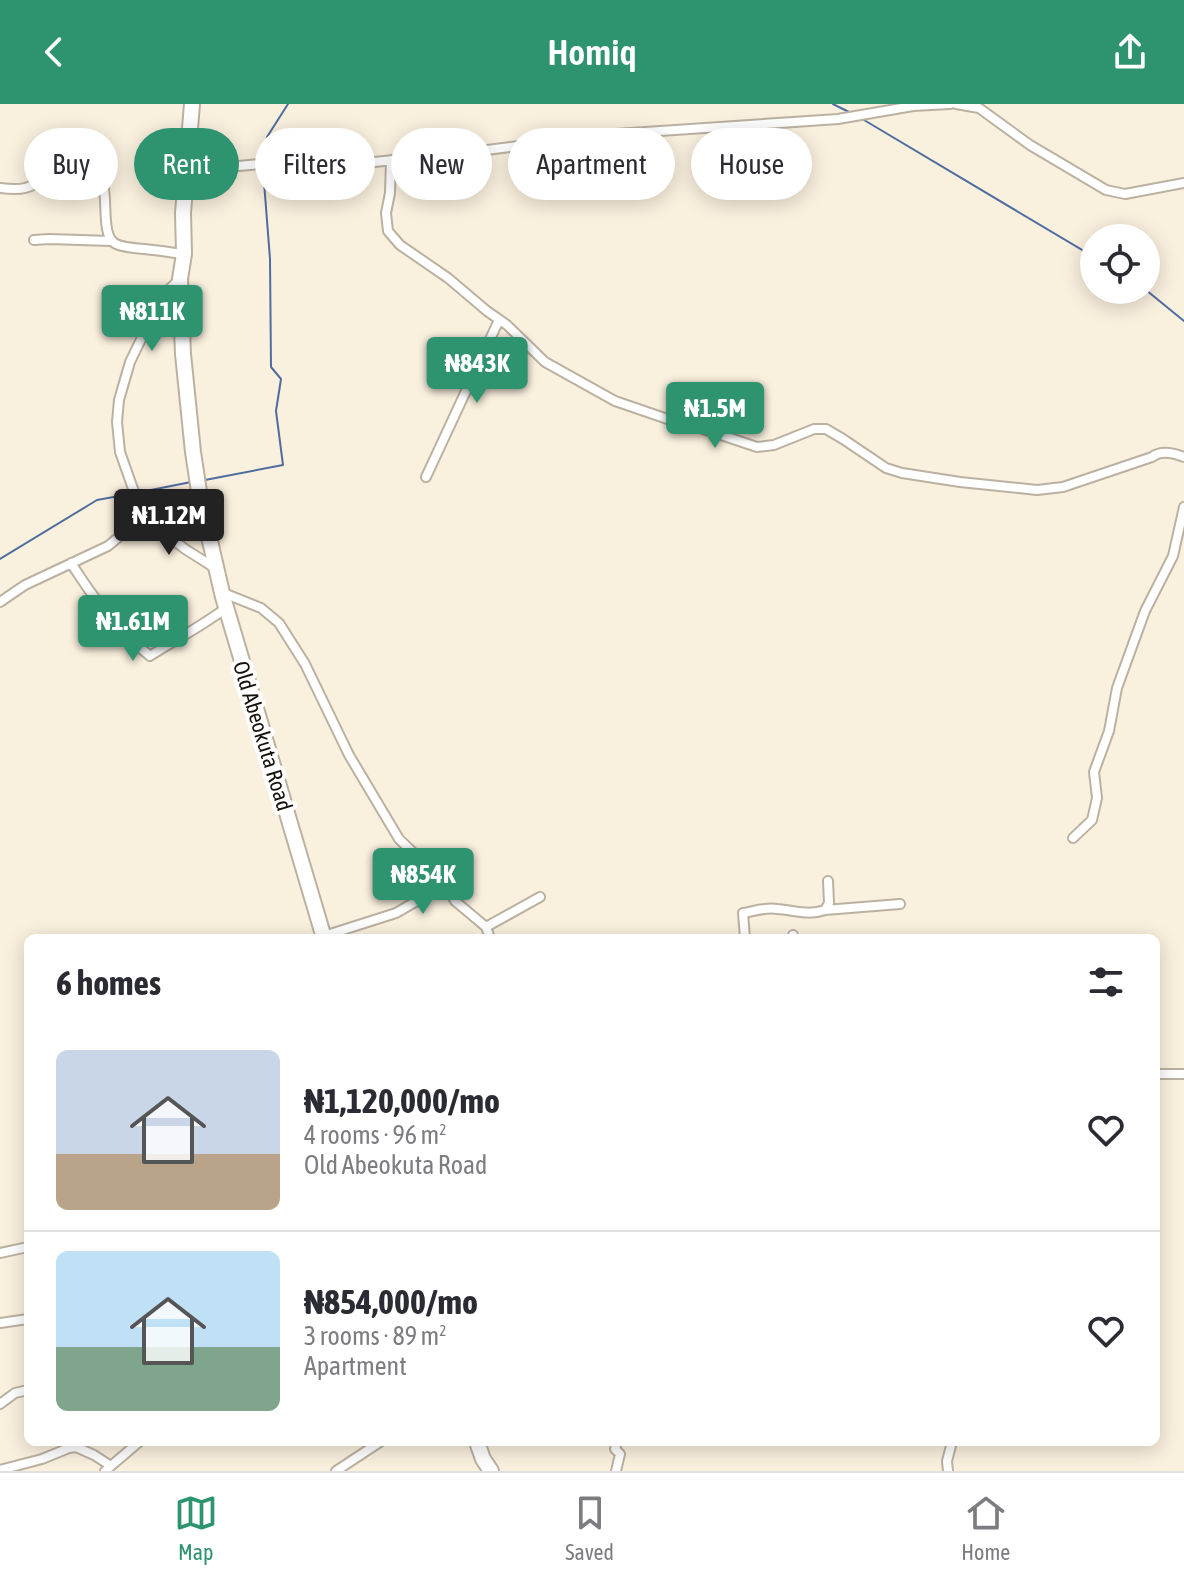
<!DOCTYPE html>
<html lang="en">
<head>
<meta charset="utf-8">
<style>
  :root { --surface:#fff; --page:#f2f2f3; --text:#2b2b33; --muted:#7c7c81; --line:#e1e1e2; --accent:#2e936f }
  body { margin:0; font-family:"Asap Condensed",sans-serif; background:var(--page); color:var(--text); height:100vh; display:flex; flex-direction:column; font-size:30px; white-space:nowrap }
  * { box-sizing:border-box; margin:0 }
  p { font-size:26px; color:var(--muted) }
  .icon { flex:none; width:44px; height:44px; fill:none; stroke:currentColor; stroke-width:2; stroke-linecap:round; stroke-linejoin:round }
  .map { position:relative; flex:1; overflow:hidden }
  .drawer { position:absolute; left:24px; top:830px; width:1136px; height:512px; display:flex; flex-direction:column; background:var(--surface); border-radius:12px; box-shadow:0 4px 20px #0003 }
  .drawer>* { flex:none }
  .top-card { position:absolute; left:24px; top:24px; width:1136px; height:72px; display:flex; gap:16px }
  .buttons { position:absolute; left:1080px; top:120px; display:grid; gap:16px }
  .buttons a { display:grid; place-items:center; width:80px; height:80px; border-radius:50%; background:var(--surface); box-shadow:0 4px 20px #0003; font-size:40px }
  .price { position:absolute; translate:-50% -68px; padding:0 18px; border-radius:8px; background:var(--accent); color:#fff; font-size:26px; line-height:52px; filter:drop-shadow(0 2px 4px #0008) }
  .price::after { content:''; position:absolute; left:50%; top:48px; width:24px; height:18px; margin-left:-12px; background:inherit; clip-path:polygon(0 0,100% 0,50% 100%) }
  .price.on { background:#222; color:#fff }
  ul { padding:0; list-style:none }
  li { display:flex; align-items:center; gap:24px; height:200px; padding:0 32px }
  li+li { border-top:2px solid var(--line) }
  li span { display:grid; place-items:center; flex:none; width:224px; height:160px; border-radius:12px; color:#555 }
  li>.icon { margin-inline-start:auto }
  span .icon { width:96px; height:96px; fill:#fffc; stroke-width:1 }
  li b { font-size:34px }
  h2 { display:flex; justify-content:space-between; align-items:center; height:96px; padding:0 32px; font-size:34px }
  .tag { padding:0 28px; border-radius:36px; background:var(--surface); box-shadow:0 4px 20px #0003; font-size:28px; line-height:72px }
  .tag.on { background:var(--accent); color:#fff }
  header { display:flex; justify-content:space-between; align-items:center; height:104px; padding:0 32px; background:var(--accent); color:#fff; font-size:36px; font-weight:600 }
  .tab-bar { display:flex; justify-content:space-around; align-items:center; height:112px; border-top:2px solid var(--line); background:var(--surface); font-size:22px; color:var(--muted) }
  .tab-bar a { display:grid; justify-items:center; gap:4px }
  .tab-bar .on { color:var(--accent) }
  .map>svg:first-child { display:block }
  .lines { fill:none; stroke-linecap:round; stroke-linejoin:round }
  .stream { stroke:#4f6da0; stroke-width:2 }
  .minor-casing { stroke:#bbb1a1; stroke-width:12 }
  .trunk-casing { stroke:#bbb1a1; stroke-width:18 }
  .minor { stroke:#fff; stroke-width:8 }
  .trunk { stroke:#fff; stroke-width:14 }
  .labels { text-anchor:middle; stroke-width:8; stroke-linejoin:round; paint-order:stroke }
  .street-label { font-size:22px; fill:#16130d; stroke:#fefefe }
</style>
</head>
<body>
<header><svg class="icon" aria-label="back" viewBox="0 0 24 24"><path d="M15 5l-7 7 7 7"/></svg>Homiq<svg class="icon" aria-label="share" viewBox="0 0 24 24"><path d="M12 15V3M7 8l5-5 5 5M5 13v7h14v-7"/></svg></header>
<div class="map">
<svg width="1184" height="1367" viewBox="0 0 1184 1367">
  <rect width="100%" height="100%" fill="#faf0de"/>
  <g class="lines">
    <!-- stream -->
    <path class="stream" d="M833,0L849,8
      M864,16L1094,153
      M264,54L267,33L288,0
      M1146,186L1184,217
      M205,376L283,361L276,307L281,275L271,263L270,155L263,65
      M136,389L191,378
      M0,455L97,396L130,390"/>
    <defs>
      <path id="minor" d="M956,0L979,4L1030,41L1106,86L1125,90L1184,79
        M189,43L225,61L239,62L281,58H374L464,49L601,31L838,15L913,2L950,0
        M391,56L390,89L386,109L388,127L400,141L448,174L487,207L507,221L545,258L615,297L682,320H688L757,343L774,341L814,325H826L843,335L886,364L902,369L960,378L1037,386L1063,383L1152,353C1161,346 1174,349 1184,353
        M0,84C8,85 17,86 25,84C46,78 65,59 89,63C117,67 95,130 116,140C127,145 141,144 153,146C163,147 174,149 184,150
        M34,136L49,135L111,137
        M180,175L162,192L130,258L119,296L117,318L120,348L143,413L185,445L215,464
        M426,373L499,216
        M71,459C94,495 116,525 150,552C175,536 202,522 226,504
        M221,488L261,504L279,519L305,560L349,651L399,735L446,780L455,797L486,823L490,834
        M0,498L25,481L108,442L143,413
        M1073,734L1092,716L1097,694L1094,668L1109,627L1117,584L1145,507L1173,452L1184,403
        M825,806L900,800
        M486,823L540,793
        M324,832L396,809L446,780
        M745,834L743,809C755,807 766,803 777,805C794,806 808,812 825,806L829,799L828,777
        M793,834V831
        M1156,970H1184
        M0,1149L28,1143
        M0,1219L28,1215
        M0,1300L15,1289L28,1286
        M0,1366L42,1355L69,1344L76,1343L94,1351L111,1362
        M105,1367L139,1338
        M336,1367L380,1338
        M616,1367L620,1350L615,1345L617,1338
        M948,1367L947,1357L952,1338"/>
      <path id="trunk" d="M192,0L183,109L184,150L180,175L183,250L193,348L200,394L223,493L324,834
        M477,1338L483,1355L491,1367"/>
    </defs>
    <!-- minor casing -->
    <use href="#minor" class="minor-casing"/>
    <!-- trunk casing -->
    <use href="#trunk" class="trunk-casing"/>
    <!-- minor -->
    <use href="#minor" class="minor"/>
    <!-- trunk -->
    <use href="#trunk" class="trunk"/>
  </g>
  <g class="labels">
    <!-- street labels -->
    <g class="street-label">
      <text transform="translate(263 632) rotate(73)" y="8">Old Abeokuta Road</text>
    </g>
  </g>
</svg>
<div class="buttons">
<a><svg class="icon" aria-label="locate" viewBox="0 0 24 24"><circle cx="12" cy="12" r="6"/><path d="M12 2v4M12 18v4M2 12h4M18 12h4"/></svg></a>
</div>
<b class="price" style="left:152px;top:249px">₦811K</b>
<b class="price" style="left:477px;top:301px">₦843K</b>
<b class="price" style="left:715px;top:346px">₦1.5M</b>
<b class="price on" style="left:169px;top:453px">₦1.12M</b>
<b class="price" style="left:133px;top:559px">₦1.61M</b>
<b class="price" style="left:423px;top:812px">₦854K</b>
<div class="top-card">
<a class="tag">Buy</a>
<a class="tag on">Rent</a>
<a class="tag">Filters</a>
<a class="tag">New</a>
<a class="tag">Apartment</a>
<a class="tag">House</a>
</div>
<section class="drawer">
<h2>6 homes<svg class="icon" aria-label="filters" viewBox="0 0 24 24"><path d="M4 7h16M4 17h16"/><circle cx="9" cy="7" r="2"/><circle cx="15" cy="17" r="2"/></svg></h2>
<ul>
<li><span style="background:linear-gradient(#c9d6e8 65%,#b9a48a 0)"><svg class="icon" aria-label="home" viewBox="0 0 24 24"><path d="M3 11l9-7 9 7M6 9v11h12V9"/></svg></span><div><b>₦1,120,000/mo</b><p>4 rooms · 96 m²</p><p>Old Abeokuta Road</p></div><svg class="icon" aria-label="heart" viewBox="0 0 24 24"><path d="M12 20l-8-8c-3-5 5-10 8-4 3-6 11-1 8 4z"/></svg></li>
<li><span style="background:linear-gradient(#bfe0f5 60%,#7fa58c 0)"><svg class="icon" aria-label="home" viewBox="0 0 24 24"><path d="M3 11l9-7 9 7M6 9v11h12V9"/></svg></span><div><b>₦854,000/mo</b><p>3 rooms · 89 m²</p><p>Apartment</p></div><svg class="icon" aria-label="heart" viewBox="0 0 24 24"><path d="M12 20l-8-8c-3-5 5-10 8-4 3-6 11-1 8 4z"/></svg></li>
</ul>
</section>
</div>
<nav class="tab-bar">
<a class="on"><svg class="icon" aria-label="map" viewBox="0 0 24 24"><path d="M3 6l6-2 6 2 6-2v14l-6 2-6-2-6 2zM9 4v14M15 6v14"/></svg>Map</a>
<a><svg class="icon" aria-label="saved" viewBox="0 0 24 24"><path d="M7 4h10v16l-5-4-5 4z"/></svg>Saved</a>
<a><svg class="icon" aria-label="home" viewBox="0 0 24 24"><path d="M3 11l9-7 9 7M6 9v11h12V9"/></svg>Home</a>
</nav>
</body>
</html>
